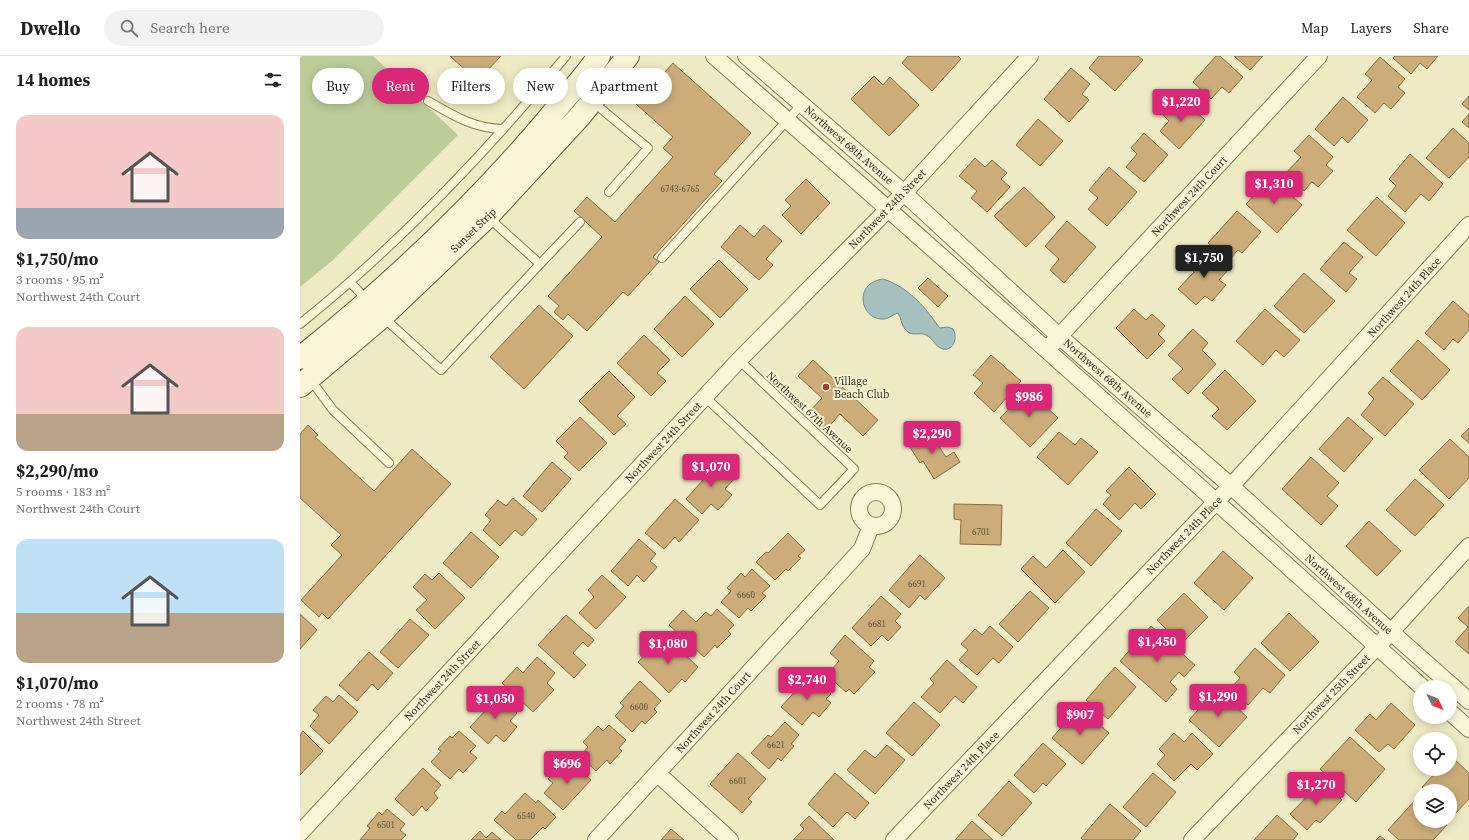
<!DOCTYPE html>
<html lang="en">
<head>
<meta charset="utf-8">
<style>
  :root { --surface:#fff; --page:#f2f2f2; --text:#202124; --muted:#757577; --line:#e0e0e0; --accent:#db2777 }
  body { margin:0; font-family:"Source Serif 4",serif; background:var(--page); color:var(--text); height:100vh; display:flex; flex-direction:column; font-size:15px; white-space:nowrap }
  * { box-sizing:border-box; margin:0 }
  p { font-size:13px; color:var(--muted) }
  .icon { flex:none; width:22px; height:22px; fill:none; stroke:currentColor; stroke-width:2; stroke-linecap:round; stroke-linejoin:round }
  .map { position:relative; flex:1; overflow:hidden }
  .drawer { display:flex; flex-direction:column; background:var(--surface); width:300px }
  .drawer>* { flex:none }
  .banner { position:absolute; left:12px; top:12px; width:380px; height:36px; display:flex; gap:8px }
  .needle { width:26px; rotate:133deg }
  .controls { position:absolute; left:1113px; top:624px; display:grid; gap:8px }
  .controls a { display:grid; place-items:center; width:44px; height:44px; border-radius:50%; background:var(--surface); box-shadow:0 2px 10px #0003; font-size:20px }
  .price { position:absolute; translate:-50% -34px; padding:0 9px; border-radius:4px; background:var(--accent); color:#fff; font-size:13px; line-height:26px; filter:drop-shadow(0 1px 2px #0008) }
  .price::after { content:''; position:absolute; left:50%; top:24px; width:12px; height:9px; margin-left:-6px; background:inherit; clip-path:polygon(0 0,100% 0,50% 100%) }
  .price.current { background:#222; color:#fff }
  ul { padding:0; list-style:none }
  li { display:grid; align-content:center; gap:8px; height:212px; padding:0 16px }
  li span { display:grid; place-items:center; height:124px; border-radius:12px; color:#555 }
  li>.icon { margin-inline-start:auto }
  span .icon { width:72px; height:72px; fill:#fffc; stroke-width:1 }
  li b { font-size:17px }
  h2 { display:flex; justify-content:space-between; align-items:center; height:48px; padding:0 16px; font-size:17px }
  .tag { padding:0 14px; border-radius:18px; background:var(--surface); box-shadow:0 2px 10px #0003; font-size:14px; line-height:36px }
  .tag.current { background:var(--accent); color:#fff }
  header { display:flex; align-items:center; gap:24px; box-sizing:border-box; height:56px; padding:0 20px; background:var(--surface); border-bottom:1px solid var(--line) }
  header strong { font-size:19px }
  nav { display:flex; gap:22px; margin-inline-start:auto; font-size:14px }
  .search { width:280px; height:36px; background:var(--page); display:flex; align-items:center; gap:10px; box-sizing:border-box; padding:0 14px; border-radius:22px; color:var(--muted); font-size:15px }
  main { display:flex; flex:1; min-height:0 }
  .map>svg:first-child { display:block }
  .green { fill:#bbcc98 }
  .water { fill:#a6c1bf; stroke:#6d8f8e }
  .building { fill:#ccad7a; stroke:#876c41 }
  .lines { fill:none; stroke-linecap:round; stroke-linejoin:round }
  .lane-casing { stroke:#887d5a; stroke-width:10 }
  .street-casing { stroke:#887d5a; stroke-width:18 }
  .secondary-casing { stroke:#6a5d3e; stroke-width:24 }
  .lane { stroke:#f9f6d7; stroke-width:8 }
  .street { stroke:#f9f6d7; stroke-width:16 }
  .secondary { stroke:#f9f6d7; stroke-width:22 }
  .poi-dot { fill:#97412b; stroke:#f5f3d4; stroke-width:1.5 }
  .labels { text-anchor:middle; stroke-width:4; stroke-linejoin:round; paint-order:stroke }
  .number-label { font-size:9px; fill:#5d5035 }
  .street-label { font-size:11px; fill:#38311e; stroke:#f5f3d4 }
  .poi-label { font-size:11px; fill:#38311e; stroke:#f5f3d4; text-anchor:start }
</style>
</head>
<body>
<header>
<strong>Dwello</strong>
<div class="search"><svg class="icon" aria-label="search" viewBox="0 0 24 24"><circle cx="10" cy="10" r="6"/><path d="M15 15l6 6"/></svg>Search here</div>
<nav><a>Map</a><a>Layers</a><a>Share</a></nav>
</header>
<main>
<section class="drawer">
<h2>14 homes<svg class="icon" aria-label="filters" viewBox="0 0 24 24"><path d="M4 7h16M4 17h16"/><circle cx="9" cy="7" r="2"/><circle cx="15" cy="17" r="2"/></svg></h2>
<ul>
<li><span style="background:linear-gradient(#f6c9c9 75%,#9aa5b1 0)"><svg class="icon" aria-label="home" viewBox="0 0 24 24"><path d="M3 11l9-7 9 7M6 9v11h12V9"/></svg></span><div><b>$1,750/mo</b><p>3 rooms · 95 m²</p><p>Northwest 24th Court</p></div></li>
<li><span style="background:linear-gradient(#f6c9c9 70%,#b9a48a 0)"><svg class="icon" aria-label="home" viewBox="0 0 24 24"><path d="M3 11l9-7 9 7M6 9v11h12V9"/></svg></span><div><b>$2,290/mo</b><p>5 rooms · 183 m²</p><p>Northwest 24th Court</p></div></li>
<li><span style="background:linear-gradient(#bfe0f5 60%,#b9a48a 0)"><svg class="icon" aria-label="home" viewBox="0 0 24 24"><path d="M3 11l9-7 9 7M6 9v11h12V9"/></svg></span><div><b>$1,070/mo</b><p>2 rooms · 78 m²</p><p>Northwest 24th Street</p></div></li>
</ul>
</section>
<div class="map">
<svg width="1169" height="784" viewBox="0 0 1169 784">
  <rect width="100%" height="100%" fill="#eeeac4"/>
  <!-- green -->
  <path class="green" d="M2,0H73L158,79L33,204L0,231V2Z"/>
  <!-- water -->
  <path class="water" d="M583,223C601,228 619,244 630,259C634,263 636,268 640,272L648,271L653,273C658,281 654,295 643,293C635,291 633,282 626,279C620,276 613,280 608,276C601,271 602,263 598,257C593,258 589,263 584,263C561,265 552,227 583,223Z"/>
  <!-- building -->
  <path class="building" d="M150,0H201L186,16L191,20L181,32L169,22L171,19Z
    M608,0H658L661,3L632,35L602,7Z
    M799,0H838L843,4L815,35L789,12Z
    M916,0H920L943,21L929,37L922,31L911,43L893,26Z
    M934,0H963L950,14Z
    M1095,0H1138L1127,13L1120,7L1111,18L1093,2Z
    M1080,1L1105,23L1098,31L1105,37L1091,53L1084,47L1075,57L1057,41L1072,24L1065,18Z
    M373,7L451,77L414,118L422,125L353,201L359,206L328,240L323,236L287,275L268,258L263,264L254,256L259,250L248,240L302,181L274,155L287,141L315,166L373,101L363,92L373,81L336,48Z
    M771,12L790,28L782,38L789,44L769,66L744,43Z
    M574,20L583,29L590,21L619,49L589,80L551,43Z
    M1169,40V54L1162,48Z
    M880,41L905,64L879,93L860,75L869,65L863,59Z
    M1043,41L1068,64L1048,87L1042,81L1034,90L1015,73Z
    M1169,58V72L1162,66Z
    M738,63L763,85L740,110L716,89Z
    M1153,72L1169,87V101L1149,122L1126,102Z
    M844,77L868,99L844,126L826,111L837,98L831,92Z
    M1009,79L1033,101L1026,109L1033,115L1018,131L1012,126L1004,135L985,118L1001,101L994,95Z
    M1110,98L1143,128L1129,145L1121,138L1105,156L1088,140L1096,130L1089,123Z
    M675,102L685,111L692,104L707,117L701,123L710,131L687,156L671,142L677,135L659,120Z
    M809,111L837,136L807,170L788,153L798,142L789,134Z
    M971,121L1002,149L977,177L946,148Z
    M506,123L530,147L501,178L482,159L491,150L485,144Z
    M724,131L755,161L726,191L694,160Z
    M1077,141L1105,167L1076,200L1047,174Z
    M937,155L961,176L942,197L938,194L928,205L908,187Z
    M767,165L796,191L764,227L750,214L759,203L745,190Z
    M440,169L454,181L464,169L482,185L466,203L473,209L459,224L421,191Z
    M1044,186L1063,201L1049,217L1057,223L1046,236L1020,213Z
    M902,193L927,215L919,224L926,229L912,245L905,240L896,249L878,233L894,216L887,209Z
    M419,204L448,233L420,262L390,233Z
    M1004,217L1035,245L1004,277L974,250Z
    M628,222L648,240L638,251L618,232Z
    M385,240L414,268L382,301L354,273Z
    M1153,245L1169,259V274L1158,287L1153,283L1144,294L1125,277Z
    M239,249L273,280L224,333L190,301Z
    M834,253L846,264L852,258L865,270L858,278L865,285L847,303L816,272Z
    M965,253L1000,284L984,301L976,294L963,309L936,285Z
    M893,273L908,287L902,294L916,308L888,338L872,323L883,313L868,299Z
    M344,279L370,304L357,317L366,325L351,340L317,307Z
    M1118,284L1150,314L1122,344L1090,315Z
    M691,299L721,325L694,356L674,337L683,327L673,319Z
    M513,304L578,364L563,380L540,358L525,375L507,358L522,342L498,320Z
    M925,314L956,345L927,374L912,360L919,353L902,337Z
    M309,315L335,341L317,360L326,368L314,379L279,345Z
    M1083,321L1114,348L1085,380L1061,359L1074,343L1068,337Z
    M728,333L758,362L730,391L700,362Z
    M280,361L307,387L279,415L264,401L268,397L256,385Z
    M1048,361L1073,383L1044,416L1019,393Z
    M8,369L18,379L15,381L74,435L112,393L151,428L28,563L22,557L19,561L1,544L42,499L31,489L41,479L0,442V378Z
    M1169,372V387L1161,380Z
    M628,374L646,401L654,396L660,406L634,423L623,405L620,407L608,388Z
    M759,376L775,389L781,382L798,396L768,429L737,401Z
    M1150,383L1169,401V422L1149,443L1119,414Z
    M1011,401L1039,427L1027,440L1038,450L1021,469L982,433Z
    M412,403L434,423L425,433L432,439L418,454L411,448L402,458L386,443L403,424L397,418Z
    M252,406L271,423L242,456L223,440Z
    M829,411L856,438L841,453L835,447L819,464L803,448L811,439L806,435Z
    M1115,423L1144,449L1115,480L1086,454Z
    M213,442L237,463L222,480L215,474L200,490L183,474L191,464L185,459L198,444L206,450Z
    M375,443L399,464L379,486L375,481L364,493L345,477Z
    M654,448L702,449L701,489L660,488L661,464L654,463Z
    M796,453L822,475L791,510L766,487Z
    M1069,465L1101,495L1077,520L1046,490Z
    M171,476L199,501L171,532L143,507Z
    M488,477L505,494L498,500L501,502L488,515L486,513L475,524L456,506L466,496L468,497Z
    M339,483L356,498L350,505L357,511L344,526L337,519L328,530L311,515Z
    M763,494L785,516L755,547L721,513L733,500L746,512Z
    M923,495L953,522L924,554L894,527Z
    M620,499L645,522L625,544L620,539L609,552L589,534Z
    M452,513L470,530L462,537L466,540L451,555L448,552L439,562L421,546L431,535L427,532L441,517L445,521Z
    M139,517L165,542L135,573L116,554L127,544L113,531L125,518L132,524Z
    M302,519L326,541L296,573L279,557L294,541L288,534Z
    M730,535L749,552L718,586L699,568Z
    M884,537L908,561L881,588L857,564Z
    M581,540L601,558L595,565L601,571L588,585L582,579L571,590L552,572Z
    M1169,550V598L1155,586L1168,571L1158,562Z
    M417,553L434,569L428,575L431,578L417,592L415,589L404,601L369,569L383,554L396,566L406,556L411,560Z
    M989,557L1019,586L990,615L961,587Z
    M0,558L17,574L0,593Z
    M266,559L294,584L288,591L283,586L273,597L286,609L274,622L238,589Z
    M110,563L129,579L98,612L80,596Z
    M690,570L713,591L699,607L693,602L677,619L659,604L668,594L661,588L675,573L682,579Z
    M851,570L895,609L884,621L879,616L870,626L877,633L866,646L820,605Z
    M545,579L574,605L569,611L575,616L554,638L549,633L546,636L527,619L539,605L530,597Z
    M366,581L398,611L385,626L382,623L369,637L338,606L350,593L353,595Z
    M955,592L985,619L970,637L963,632L948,649L930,633L940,622L934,616Z
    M69,596L93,617L78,634L72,628L57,645L39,629Z
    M237,601L255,617L247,627L254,634L233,656L202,627L217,611L223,617Z
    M647,604L677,631L663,647L655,640L640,657L621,641L634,627L630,623Z
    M815,611L836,631L808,663L786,644Z
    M510,619L531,638L526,643L531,647L519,661L513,656L502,669L481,651Z
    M340,625L361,645L354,653L357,656L345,668L342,665L332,676L315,660L324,650L320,647Z
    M917,633L947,661L919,691L889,664Z
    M194,635L217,657L210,665L217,671L204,686L196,679L188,688L170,671L186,654L181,649Z
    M39,639L58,656L29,688L10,670L19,659L13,654L26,640L33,646Z
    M614,646L640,669L612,700L586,677Z
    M1091,647L1115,669L1094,693L1088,688L1079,696L1055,674L1070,658L1076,664Z
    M779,651L809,677L782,708L752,682Z
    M485,666L499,679L491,688L494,690L481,705L478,702L469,713L451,697L468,679L471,681Z
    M309,669L326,684L319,692L322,695L310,708L307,704L296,715L280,700L288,691L283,686L298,670L303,675Z
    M3,675L23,695L0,719V679Z
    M159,675L176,690L170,696L177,702L163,717L159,713L150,723L131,706L141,695L138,693L150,680L152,682Z
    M874,677L884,686L892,677L913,698L897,714L891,708L874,725L857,708L865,699L859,693Z
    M1050,681L1085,713L1056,746L1020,713Z
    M743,687L766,708L746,730L743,727L734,737L714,719Z
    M587,689L605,704L575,738L547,714L565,694L575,702Z
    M438,697L466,723L448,743L452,746L442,757L410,728Z
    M1151,700L1169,717V743L1153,760L1150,758V735H1126L1122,731L1139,713H1150V702Z
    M273,706L291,724L263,754L244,737L253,727L248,723L261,709L266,714Z
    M123,712L141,729L134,737L138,742L126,755L122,750L113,760L95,743Z
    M535,717L569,747L555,763L547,756L533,771L508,748Z
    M853,717L876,736L846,771L823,751Z
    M709,725L732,747L702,780L678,759Z
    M1022,725L1042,744L1020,767L1016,764L1007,774L990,758Z
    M225,737L236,747L238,744L256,761L245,773L243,771L230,784H216L194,764L202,755L205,758Z
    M1117,742L1120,745V765H1142L1147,769L1133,784H1099L1088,774Z
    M810,748L841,775L833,784H783L781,782Z
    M87,753L105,768L100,774L106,779L101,784H60L70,772L67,770L79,756L82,759Z
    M977,759L998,778L993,784H954Z
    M509,760L534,784H493L504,773L500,769Z
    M672,765L693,784H655Z
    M371,773L384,784H361Z
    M180,775L186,782L192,776L201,784H171Z
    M1080,780L1085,784H1076Z"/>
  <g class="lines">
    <defs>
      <path id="lane" d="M128,45C154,60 173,72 203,73
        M293,46L348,92L309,136
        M189,162L240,208L280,166
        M362,202L502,48
        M50,226L67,244
        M83,261L141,314L240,208
        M0,268C98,189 186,97 266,0
        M10,323L33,354L89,407
        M405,341L520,449L554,413L439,304"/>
      <path id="street" d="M414,0C652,208 887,419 1122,631
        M446,0L604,137L759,280L931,430L1091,576L1169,645
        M752,288L1019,0
        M559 453a17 17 0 1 1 34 0a17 17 0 1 1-34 0Z
        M1150,656L1169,673
        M357,717L430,784
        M0,777L439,304L604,137L730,0
        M296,784L562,493L571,470
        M594,784L931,430L1169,169
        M892,784L1091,576L1169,490"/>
      <path id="secondary" d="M0,302C90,230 174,151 248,63C265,42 284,22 299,0
        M0,330L83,260L187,161L281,59L328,0"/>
    </defs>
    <!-- lane casing -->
    <use href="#lane" class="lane-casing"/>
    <!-- street casing -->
    <use href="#street" class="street-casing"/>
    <!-- secondary casing -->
    <use href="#secondary" class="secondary-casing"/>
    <!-- lane -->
    <use href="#lane" class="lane"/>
    <!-- street -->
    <use href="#street" class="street"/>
    <!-- secondary -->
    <use href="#secondary" class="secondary"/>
  </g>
  <!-- markers -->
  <circle class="poi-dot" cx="526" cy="331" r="4"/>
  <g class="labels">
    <!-- number labels -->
    <g class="number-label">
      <text x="380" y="136">6743-6765</text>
      <text x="681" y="479">6701</text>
      <text x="617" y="531">6691</text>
      <text x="446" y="542">6660</text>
      <text x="577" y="571">6681</text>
      <text x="339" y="654">6600</text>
      <text x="476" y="692">6621</text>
      <text x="438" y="728">6601</text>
      <text x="226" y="763">6540</text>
      <text x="86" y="772">6501</text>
    </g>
    <!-- street labels -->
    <g class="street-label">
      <text transform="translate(549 89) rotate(41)" y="4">Northwest 68th Avenue</text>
      <text transform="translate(889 140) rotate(-47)" y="4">Northwest 24th Court</text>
      <text transform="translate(587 153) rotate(-46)" y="4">Northwest 24th Street</text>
      <text transform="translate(173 174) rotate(-44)" y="4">Sunset Strip</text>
      <text transform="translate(1104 241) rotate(-48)" y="4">Northwest 24th Place</text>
      <text transform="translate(808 322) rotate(41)" y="4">Northwest 68th Avenue</text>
      <text transform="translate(510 356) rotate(43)" y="4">Northwest 67th Avenue</text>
      <text transform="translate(363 386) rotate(-47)" y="4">Northwest 24th Street</text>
      <text transform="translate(884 479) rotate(-46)" y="4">Northwest 24th Place</text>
      <text transform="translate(1049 538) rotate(42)" y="4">Northwest 68th Avenue</text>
      <text transform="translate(142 624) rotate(-47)" y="4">Northwest 24th Street</text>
      <text transform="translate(1031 638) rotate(-46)" y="4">Northwest 25th Street</text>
      <text transform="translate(413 656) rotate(-48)" y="4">Northwest 24th Court</text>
      <text transform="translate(661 714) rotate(-46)" y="4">Northwest 24th Place</text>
    </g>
    <!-- poi labels -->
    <g class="poi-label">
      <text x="534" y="329">Village<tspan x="534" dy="13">Beach Club</tspan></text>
    </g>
  </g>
</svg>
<div class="controls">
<a><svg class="needle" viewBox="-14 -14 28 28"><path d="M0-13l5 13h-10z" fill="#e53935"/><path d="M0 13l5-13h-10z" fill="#757577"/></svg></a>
<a><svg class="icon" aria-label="locate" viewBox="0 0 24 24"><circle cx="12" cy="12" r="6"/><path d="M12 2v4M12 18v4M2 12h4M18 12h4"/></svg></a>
<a><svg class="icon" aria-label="layers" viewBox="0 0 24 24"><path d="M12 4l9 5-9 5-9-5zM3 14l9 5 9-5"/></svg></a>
</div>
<b class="price" style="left:881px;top:67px">$1,220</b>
<b class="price" style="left:974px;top:149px">$1,310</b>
<b class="price current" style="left:904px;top:223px">$1,750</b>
<b class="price" style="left:729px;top:362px">$986</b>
<b class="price" style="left:632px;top:399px">$2,290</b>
<b class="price" style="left:411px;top:432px">$1,070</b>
<b class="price" style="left:857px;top:607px">$1,450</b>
<b class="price" style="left:368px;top:609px">$1,080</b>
<b class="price" style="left:507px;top:645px">$2,740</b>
<b class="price" style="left:918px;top:662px">$1,290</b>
<b class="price" style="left:195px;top:664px">$1,050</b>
<b class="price" style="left:780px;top:680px">$907</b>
<b class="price" style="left:267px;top:729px">$696</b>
<b class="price" style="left:1016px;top:750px">$1,270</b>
<div class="banner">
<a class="tag">Buy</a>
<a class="tag current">Rent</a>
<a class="tag">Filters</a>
<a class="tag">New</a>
<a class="tag">Apartment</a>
</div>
</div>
</main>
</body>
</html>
